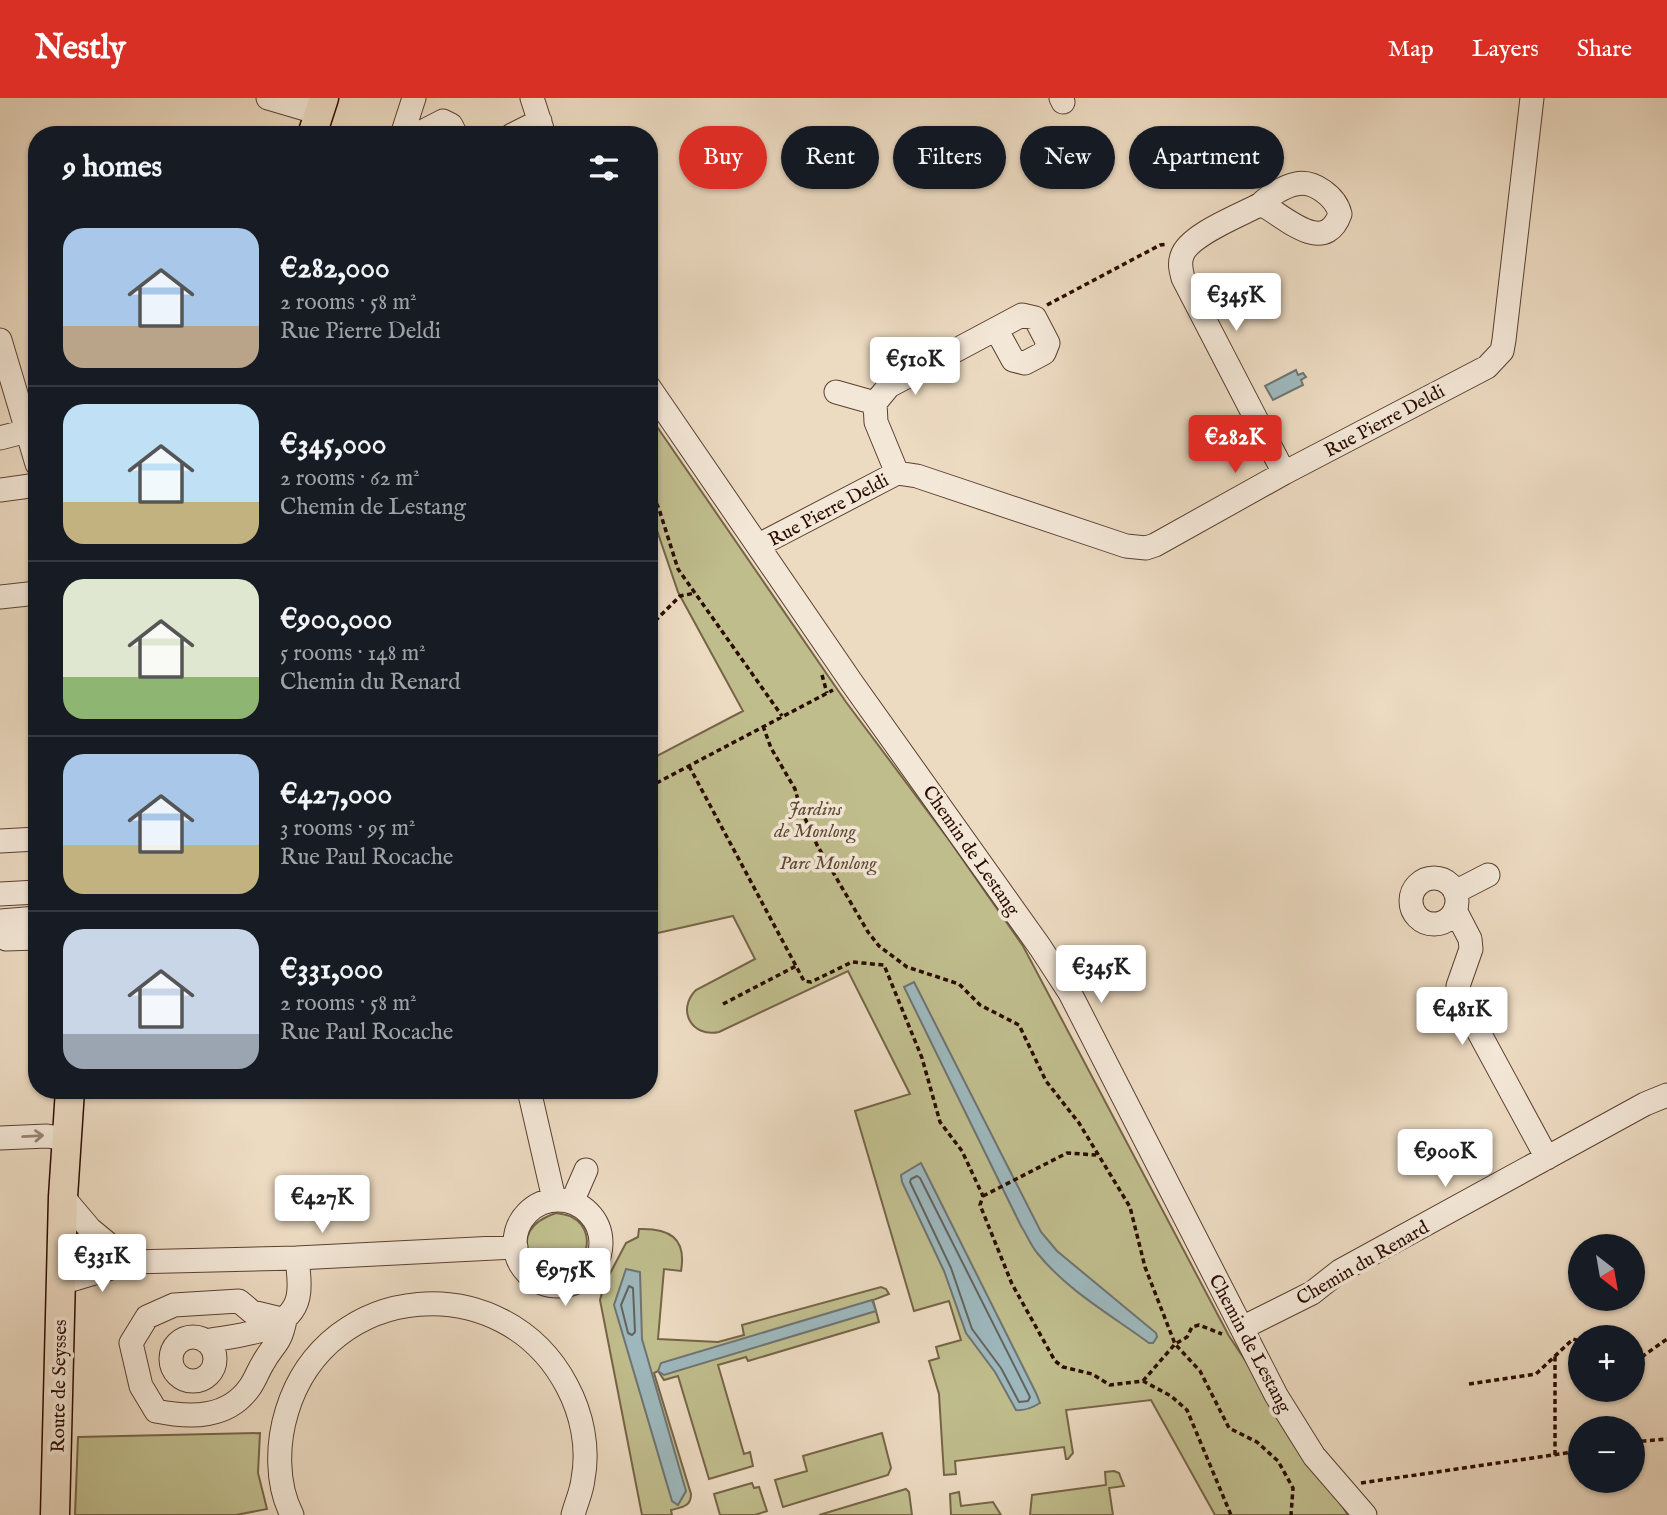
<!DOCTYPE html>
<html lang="en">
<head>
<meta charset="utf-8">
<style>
  :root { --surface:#171b24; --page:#242831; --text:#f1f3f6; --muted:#9ea1a6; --line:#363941; --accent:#d93025 }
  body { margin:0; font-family:"IM FELL English",serif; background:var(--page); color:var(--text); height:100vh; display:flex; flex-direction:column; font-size:26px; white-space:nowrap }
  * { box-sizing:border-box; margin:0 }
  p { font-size:23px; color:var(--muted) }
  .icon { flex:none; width:38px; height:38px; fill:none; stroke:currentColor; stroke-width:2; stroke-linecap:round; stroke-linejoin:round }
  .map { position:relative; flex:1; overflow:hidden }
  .drawer { position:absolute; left:28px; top:28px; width:630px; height:973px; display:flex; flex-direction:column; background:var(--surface); border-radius:28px; box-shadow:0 2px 5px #0004 }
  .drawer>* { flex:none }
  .banner { position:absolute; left:679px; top:28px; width:665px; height:63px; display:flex; gap:14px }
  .needle { width:46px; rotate:149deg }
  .fabs { position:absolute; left:1568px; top:1136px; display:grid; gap:14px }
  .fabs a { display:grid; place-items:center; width:77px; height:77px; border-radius:50%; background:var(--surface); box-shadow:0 2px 5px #0004; font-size:35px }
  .price { position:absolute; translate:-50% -60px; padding:0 16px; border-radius:7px; background:#fff; color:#222; font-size:23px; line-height:46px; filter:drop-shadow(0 2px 4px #0008) }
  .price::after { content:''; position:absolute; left:50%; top:42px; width:21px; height:16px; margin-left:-10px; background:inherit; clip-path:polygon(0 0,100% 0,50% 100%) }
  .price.current { background:var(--accent); color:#fff }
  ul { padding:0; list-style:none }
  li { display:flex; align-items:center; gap:21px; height:175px; padding:0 35px }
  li+li { border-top:2px solid var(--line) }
  li span { display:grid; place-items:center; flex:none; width:196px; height:140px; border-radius:21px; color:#555 }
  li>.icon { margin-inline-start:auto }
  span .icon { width:84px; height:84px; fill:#fffc; stroke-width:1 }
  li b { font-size:30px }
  h2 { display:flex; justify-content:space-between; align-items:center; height:84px; padding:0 35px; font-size:30px }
  .tag { padding:0 24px; border-radius:32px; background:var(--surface); box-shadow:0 2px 5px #0004; font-size:24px; line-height:63px }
  .tag.current { background:var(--accent); color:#fff }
  header { display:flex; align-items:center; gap:42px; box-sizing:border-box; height:98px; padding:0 35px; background:var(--accent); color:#fff }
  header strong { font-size:33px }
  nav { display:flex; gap:38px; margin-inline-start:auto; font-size:24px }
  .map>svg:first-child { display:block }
  .green { fill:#c0bd8d; stroke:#766447; stroke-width:2 }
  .water { fill:#9db8bd; stroke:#6f7372; stroke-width:2 }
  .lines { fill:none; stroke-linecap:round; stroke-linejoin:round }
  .shore { stroke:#64625f; stroke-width:2 }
  .minor-casing { stroke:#5b4031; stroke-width:25 }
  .major-casing { stroke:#2b0c01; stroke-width:31 }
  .path { stroke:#2b0c01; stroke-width:3.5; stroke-dasharray:5 3.5; stroke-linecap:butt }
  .minor { stroke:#f3e7d7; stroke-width:23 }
  .major { stroke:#ecdac1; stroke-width:28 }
  .oneway { stroke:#998477 }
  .labels { text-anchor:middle; stroke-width:7; stroke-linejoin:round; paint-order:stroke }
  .street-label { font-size:19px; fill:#2b0c01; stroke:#f3e7d7 }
  .park-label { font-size:19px; font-style:italic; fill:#5f4a32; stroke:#f3e7d7 }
</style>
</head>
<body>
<header>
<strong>Nestly</strong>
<nav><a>Map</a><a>Layers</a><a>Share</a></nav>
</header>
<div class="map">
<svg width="1667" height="1417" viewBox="0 0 1667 1417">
  <rect width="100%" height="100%" fill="#ecdac1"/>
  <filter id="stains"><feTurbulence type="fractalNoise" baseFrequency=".00286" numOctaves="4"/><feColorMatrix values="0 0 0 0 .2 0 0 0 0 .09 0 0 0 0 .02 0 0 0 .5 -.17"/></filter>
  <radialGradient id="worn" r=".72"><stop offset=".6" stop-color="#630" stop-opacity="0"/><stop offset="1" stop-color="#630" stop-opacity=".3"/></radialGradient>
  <!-- green -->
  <path class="green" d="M649,317L846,604L949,742L1023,848L1229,1238L1348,1417H1215L1151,1302L1066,1312L1073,1355L1068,1361H1066L1064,1349L955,1363L956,1376L944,1377L939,1296L929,1263L939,1260L936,1249L961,1242L949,1203L914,1213L855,1013L910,996L848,873L719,934C692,940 676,912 696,892L755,861L733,818L649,837V662L743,613L678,494L649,409Z
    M556,1115C561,1116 568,1117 572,1119C605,1136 577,1192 545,1174C540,1171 536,1169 533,1164C518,1139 532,1123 556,1115Z
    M639,1131C668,1130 687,1139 681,1173L664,1171L658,1241L718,1244L744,1237L742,1227L881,1189L886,1191L889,1196L873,1202L879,1224L748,1263L746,1259L718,1267L744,1356L750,1354L753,1368L709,1381L678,1278L664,1282L658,1273L654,1275L691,1396C691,1409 682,1409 671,1412L672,1417H642L600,1202L604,1187L626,1145L638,1139Z
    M260,1335L258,1375L267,1411L236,1417H75L78,1339Z
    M882,1335L891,1370L888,1377L783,1409L775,1382L807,1373L803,1358Z
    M1114,1373L1119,1375L1124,1388L1109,1390L1113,1417H1030L1032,1397L1106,1387L1105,1374Z
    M752,1385L754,1390L759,1389L767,1413L755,1417H720L714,1396Z
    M906,1391L909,1394L912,1417H819Z
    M959,1394L961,1408L993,1404L1001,1417H951L950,1396Z"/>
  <!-- water -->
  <path class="water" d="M1296,272L1298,277L1303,275L1306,279L1301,282L1303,287L1273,302L1265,288Z
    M914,884L1041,1134L1057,1153L1156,1235L1157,1239L1153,1245H1149C1111,1217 1068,1193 1038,1156C1031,1148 1027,1137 1021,1128L904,889Z
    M921,1065L1036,1295L1040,1305C1032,1310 1025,1313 1016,1312L995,1274L966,1235L944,1173L902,1084L901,1077Z
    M626,1171L640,1174L642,1241L686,1393L678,1407L672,1403L614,1207Z
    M872,1202L876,1213L664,1277L658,1273L661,1265Z"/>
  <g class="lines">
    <!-- shore -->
    <path class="shore" d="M917,1078L920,1080L1030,1299L1028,1303L1019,1304L1001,1270L972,1231L951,1170L910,1084L911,1081Z
      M629,1188L633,1190L635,1234L632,1237L628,1235L621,1207Z"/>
    <defs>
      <path id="minor" d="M268,0L319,15
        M532,0L544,37
        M1061,0L1063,4
        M402,37L414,0
        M416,37L443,23L451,27L456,37
        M512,37L540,23
        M1261,106C1282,116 1324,160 1340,116C1336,99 1314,82 1296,86C1285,88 1268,98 1261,106C1241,117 1188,137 1182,158C1179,166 1181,172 1183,180L1284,375
        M0,242L37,366
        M649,289L852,585L1040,849L1070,895L1276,1297L1314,1358L1365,1417
        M836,294L875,305
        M0,340L27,333
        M897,375L876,324L875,305L889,288L1022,217L1035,220L1048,245L1044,255L1025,265L1013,262L996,231
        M0,392L37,387
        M759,447L897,375L917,378L1126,448L1146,450L1155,447L1284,375L1487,269L1502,253L1504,242L1532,0
        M0,499L37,495
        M0,743L37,741
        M1411 803a23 23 0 1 1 46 0a23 23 0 1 1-46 0Z
        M1455,794L1488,777
        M0,796L37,794
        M1455,812L1470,841L1471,851L1458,888L1463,905L1547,1060
        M0,823L37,820
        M6,841L37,840
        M529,992L554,1101
        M0,1040L47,1038L66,1041
        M63,1099L90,1131L130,1164
        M515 1145a43 43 0 1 1 86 0a43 43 0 1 1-86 0Z
        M572,1104L586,1072
        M62,1159H90L130,1164L297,1160L516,1149
        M61,1185L121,1167
        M239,1203L252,1214L285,1222C280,1247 274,1245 263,1265C258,1273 255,1282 250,1289C228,1321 190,1320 156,1313L141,1288L131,1245L147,1219L174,1207Z
        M1242,1230L1312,1195L1340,1173L1645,1006L1667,997
        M171 1261a22 22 0 1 1 44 0a22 22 0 1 1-44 0Z
        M205,1243C236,1237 290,1236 298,1199C301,1186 298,1173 297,1160
        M292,1417C276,1386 277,1345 287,1313C327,1182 504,1168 567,1288C582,1316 589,1350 583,1381C582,1393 576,1405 573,1417"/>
      <path id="major" d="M312,37L324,0
        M55,1417L63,1099L70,992"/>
    </defs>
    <!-- minor casing -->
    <use href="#minor" class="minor-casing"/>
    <!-- major casing -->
    <use href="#major" class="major-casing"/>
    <!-- path -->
    <path class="path" d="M1047,207L1160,147L1168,146
      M649,390L659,411L678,471L782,618
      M649,529L680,498L695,495
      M822,577L827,595
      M763,628L771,650L795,691L800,709L817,747L868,834L879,848L907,869L959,886L980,907L1019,927L1046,983L1079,1025L1130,1109L1145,1169L1175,1246L1200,1273L1229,1330L1257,1344L1278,1363L1293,1390L1291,1417
      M689,668L804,883L811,884L852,864L884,867L922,960L940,1024L962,1053L983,1098L980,1107L1012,1186L1055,1263L1063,1269L1092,1276L1110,1287L1143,1283L1171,1298L1187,1312L1231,1417
      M649,689L833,592
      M723,906L796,868
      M983,1098L1067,1055L1096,1057
      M1633,1256L1643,1258L1667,1241
      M1143,1283L1175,1246L1187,1239L1192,1229L1199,1227L1222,1236
      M1469,1286L1536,1276L1573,1241L1580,1243
      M1633,1344L1667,1341
      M1555,1357V1258
      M1361,1385L1580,1353"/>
    <!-- minor -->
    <use href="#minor" class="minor"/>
    <!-- major -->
    <use href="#major" class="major"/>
  </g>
  <!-- one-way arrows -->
  <defs><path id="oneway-shaft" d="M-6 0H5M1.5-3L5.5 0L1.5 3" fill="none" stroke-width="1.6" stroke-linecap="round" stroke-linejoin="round" transform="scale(1.75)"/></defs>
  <use class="oneway" href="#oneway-shaft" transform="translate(33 1038) rotate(-3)"/>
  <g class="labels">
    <!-- street labels -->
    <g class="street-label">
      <text transform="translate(1384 322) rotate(-28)" y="7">Rue Pierre Deldi</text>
      <text transform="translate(828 411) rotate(-28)" y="7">Rue Pierre Deldi</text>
      <text transform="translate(972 752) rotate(55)" y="7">Chemin de Lestang</text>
      <text transform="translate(1362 1164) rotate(-30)" y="7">Chemin du Renard</text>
      <text transform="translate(1251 1245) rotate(62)" y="7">Chemin de Lestang</text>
      <text transform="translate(58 1288) rotate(-89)" y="7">Route de Seysses</text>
    </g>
    <!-- park labels -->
    <g class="park-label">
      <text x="815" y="717">Jardins<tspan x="815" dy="22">de Monlong</tspan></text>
      <text x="828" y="771">Parc Monlong</text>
    </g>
  </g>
  <rect width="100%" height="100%" filter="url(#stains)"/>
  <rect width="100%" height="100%" fill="url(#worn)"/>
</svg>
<div class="fabs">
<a><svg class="needle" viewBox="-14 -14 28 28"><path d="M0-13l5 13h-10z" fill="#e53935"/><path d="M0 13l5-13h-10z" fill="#9ea1a6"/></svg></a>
<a>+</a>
<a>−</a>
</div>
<b class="price" style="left:1236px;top:235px">€345K</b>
<b class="price" style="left:915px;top:299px">€510K</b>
<b class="price current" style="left:1235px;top:377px">€282K</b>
<b class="price" style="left:1101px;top:907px">€345K</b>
<b class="price" style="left:1462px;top:949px">€481K</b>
<b class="price" style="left:1445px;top:1091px">€900K</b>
<b class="price" style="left:322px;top:1137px">€427K</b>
<b class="price" style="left:102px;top:1196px">€331K</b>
<b class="price" style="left:565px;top:1210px">€975K</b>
<div class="banner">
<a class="tag current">Buy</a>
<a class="tag">Rent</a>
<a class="tag">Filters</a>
<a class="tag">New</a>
<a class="tag">Apartment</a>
</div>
<section class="drawer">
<h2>9 homes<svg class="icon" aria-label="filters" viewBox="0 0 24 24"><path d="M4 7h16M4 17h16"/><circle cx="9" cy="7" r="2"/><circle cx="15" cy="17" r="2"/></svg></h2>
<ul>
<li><span style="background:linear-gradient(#a9c7e8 70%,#b9a48a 0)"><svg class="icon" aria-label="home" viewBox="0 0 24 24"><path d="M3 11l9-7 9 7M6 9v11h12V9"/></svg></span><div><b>€282,000</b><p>2 rooms · 58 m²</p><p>Rue Pierre Deldi</p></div></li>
<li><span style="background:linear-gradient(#bfe0f5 70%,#c2b280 0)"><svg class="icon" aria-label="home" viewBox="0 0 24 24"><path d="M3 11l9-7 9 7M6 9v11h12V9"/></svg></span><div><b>€345,000</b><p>2 rooms · 62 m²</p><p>Chemin de Lestang</p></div></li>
<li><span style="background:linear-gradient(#dfe7d0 70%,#8fb573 0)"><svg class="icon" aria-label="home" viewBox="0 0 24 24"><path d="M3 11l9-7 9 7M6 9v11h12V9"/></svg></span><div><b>€900,000</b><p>5 rooms · 148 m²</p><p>Chemin du Renard</p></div></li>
<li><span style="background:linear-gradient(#a9c7e8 65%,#c2b280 0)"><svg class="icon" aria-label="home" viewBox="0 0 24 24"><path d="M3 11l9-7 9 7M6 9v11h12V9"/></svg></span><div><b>€427,000</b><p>3 rooms · 95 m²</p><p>Rue Paul Rocache</p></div></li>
<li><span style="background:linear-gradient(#c9d6e8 75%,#9aa5b1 0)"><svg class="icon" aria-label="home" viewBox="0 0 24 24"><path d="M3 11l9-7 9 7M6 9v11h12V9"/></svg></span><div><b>€331,000</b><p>2 rooms · 58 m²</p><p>Rue Paul Rocache</p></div></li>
</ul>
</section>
</div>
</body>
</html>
